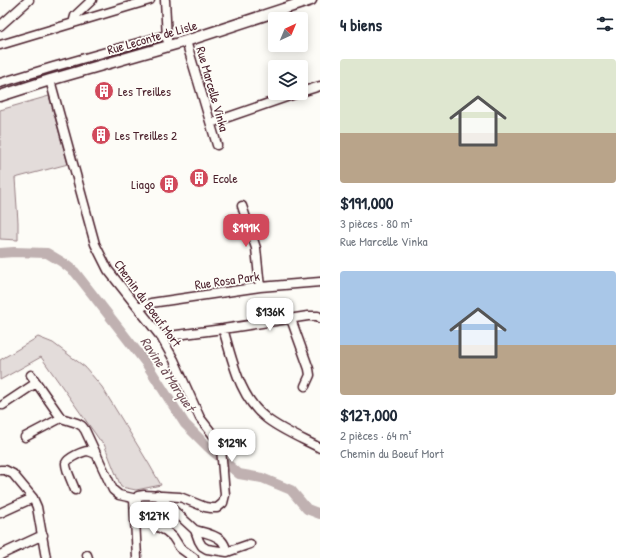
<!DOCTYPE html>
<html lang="fr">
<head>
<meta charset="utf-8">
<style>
  :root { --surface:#fff; --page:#f6f6f7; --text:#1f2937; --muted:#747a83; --accent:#d1495b }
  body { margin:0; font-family:"Patrick Hand",sans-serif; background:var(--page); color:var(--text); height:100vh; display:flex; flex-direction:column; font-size:15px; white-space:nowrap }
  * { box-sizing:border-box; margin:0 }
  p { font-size:13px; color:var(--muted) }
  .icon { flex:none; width:22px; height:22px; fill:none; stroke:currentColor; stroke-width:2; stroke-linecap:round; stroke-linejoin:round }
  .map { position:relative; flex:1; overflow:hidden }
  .details { display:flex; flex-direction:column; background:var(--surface); width:316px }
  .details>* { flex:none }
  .needle { width:26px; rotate:44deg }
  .fabs { position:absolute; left:268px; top:12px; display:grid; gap:8px }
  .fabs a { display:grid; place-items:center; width:40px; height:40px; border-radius:4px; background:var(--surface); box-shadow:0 2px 10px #0003; font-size:20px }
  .price { position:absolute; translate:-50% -34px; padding:0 9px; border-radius:8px; background:#fff; color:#222; font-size:13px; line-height:26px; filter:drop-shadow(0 1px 2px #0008) }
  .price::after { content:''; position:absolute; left:50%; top:24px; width:12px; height:9px; margin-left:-6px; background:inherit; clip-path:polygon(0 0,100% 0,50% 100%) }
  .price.selected { background:var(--accent); color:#fff }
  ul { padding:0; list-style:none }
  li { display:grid; align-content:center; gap:8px; height:212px; padding:0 20px }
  li span { display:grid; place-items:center; height:124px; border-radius:4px; color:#555 }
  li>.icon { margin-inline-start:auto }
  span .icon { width:72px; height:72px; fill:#fffc; stroke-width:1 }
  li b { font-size:17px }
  h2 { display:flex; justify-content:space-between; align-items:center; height:48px; padding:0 20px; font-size:17px }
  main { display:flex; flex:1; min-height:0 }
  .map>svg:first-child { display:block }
  .green { fill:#e3dcda; stroke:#967e82 }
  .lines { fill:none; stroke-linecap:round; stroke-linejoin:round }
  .river { stroke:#c0b1b1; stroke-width:10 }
  .minor-casing { stroke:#4a1f2b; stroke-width:11 }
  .major-casing { stroke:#4a1f2b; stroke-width:13 }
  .minor { stroke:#fdfcf7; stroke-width:8 }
  .major { stroke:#fdfcf7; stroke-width:10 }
  .labels { text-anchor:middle; stroke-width:3.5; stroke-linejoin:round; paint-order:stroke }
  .street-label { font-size:13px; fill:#4a1f2b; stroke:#fdfcf7 }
  .poi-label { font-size:13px; fill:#4a1f2b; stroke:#fdfcf7; text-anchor:start }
  .water-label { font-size:14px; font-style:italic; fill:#73525a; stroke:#fdfcf7 }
</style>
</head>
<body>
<main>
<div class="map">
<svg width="320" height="558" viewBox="0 0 320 558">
  <rect width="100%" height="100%" fill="#fdfcf7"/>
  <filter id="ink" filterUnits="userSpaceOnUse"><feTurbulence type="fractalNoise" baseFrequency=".025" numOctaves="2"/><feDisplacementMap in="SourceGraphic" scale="8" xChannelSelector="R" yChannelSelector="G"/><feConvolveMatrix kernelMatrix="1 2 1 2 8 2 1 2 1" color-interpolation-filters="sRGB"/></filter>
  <g filter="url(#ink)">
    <!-- green -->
    <path class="green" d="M49,96L68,164L15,178L18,222V240L0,239V110Z
      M38,337L53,343L85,367L102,387L149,464L161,485L136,490L121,487L104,444L102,442H101L41,357L0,380V360Z"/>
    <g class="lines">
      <!-- river -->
      <path class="river" d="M0,253L14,252L47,253L62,262L75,272L146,363L185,424L208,447L239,474L262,478L291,490L307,509L320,514"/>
      <defs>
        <path id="minor" d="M165,0L167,39
          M73,23L75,16L92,0
          M0,26L29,0
          M186,41L217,145
          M0,45L150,0
          M50,80L95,244L108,270L161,337L174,360L200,418L218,441L221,448L225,495L223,503L217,508H211L205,507L180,497L144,495L138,496L137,499
          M0,83L53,67L166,35
          M301,92L320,86
          M211,123L298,93
          M242,206L256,248L260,287
          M139,308L151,303L260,287L320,282
          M291,319L309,369L310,375L305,386
          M223,329C233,361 239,397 266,418C281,430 303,439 320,448
          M161,337L223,329L308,316H318L320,318
          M31,375L61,418L77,423L82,426L85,430L113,490L119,495L137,499
          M3,405L36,383
          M25,437L61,418
          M0,470H5L13,474L33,498L37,507L46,558
          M75,490C73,484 65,468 66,463C68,458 83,451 88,451C92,452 94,453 97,455
          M157,495L195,530L199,541L202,546L207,549L227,552L250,544
          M134,499L137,558
          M137,499V505L140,509L156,526L166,531L173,537L180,548L194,558
          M0,513L33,498
          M195,530C203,532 214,534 221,540C224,543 226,548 227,552
          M0,555L43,535
          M87,555L88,558"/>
        <path id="major" d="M0,96L50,80L186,41L311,0"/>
      </defs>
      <!-- minor casing -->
      <use href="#minor" class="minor-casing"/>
      <!-- major casing -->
      <use href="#major" class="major-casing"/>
      <!-- minor -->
      <use href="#minor" class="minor"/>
      <!-- major -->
      <use href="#major" class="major"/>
    </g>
  </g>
  <!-- icons -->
  <defs>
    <symbol id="building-disc" viewBox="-11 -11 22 22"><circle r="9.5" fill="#d1495b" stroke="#fdfcf7"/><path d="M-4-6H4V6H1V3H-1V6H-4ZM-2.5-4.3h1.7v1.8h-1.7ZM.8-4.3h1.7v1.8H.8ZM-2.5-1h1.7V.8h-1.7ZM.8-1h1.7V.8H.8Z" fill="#fff"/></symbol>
  </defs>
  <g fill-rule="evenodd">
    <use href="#building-disc" x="93" y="80" width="22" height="22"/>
    <use href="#building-disc" x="90" y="124" width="22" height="22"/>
    <use href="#building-disc" x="188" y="167" width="22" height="22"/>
    <use href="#building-disc" x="158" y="173" width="22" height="22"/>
  </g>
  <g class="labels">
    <!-- street labels -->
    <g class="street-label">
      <text transform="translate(152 37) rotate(-16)" y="5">Rue Leconte de Lisle</text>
      <text transform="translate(213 89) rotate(74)" y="5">Rue Marcelle Vinka</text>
      <text transform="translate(227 280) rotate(-8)" y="5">Rue Rosa Park</text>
      <text transform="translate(148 303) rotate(54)" y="5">Chemin du Boeuf Mort</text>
    </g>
    <!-- poi labels -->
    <g class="poi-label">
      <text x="118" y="96">Les Treilles</text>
      <text x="115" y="140">Les Treilles 2</text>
      <text x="213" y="183">Ecole</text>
      <text x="155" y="189" text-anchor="end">Liago</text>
    </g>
    <!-- water labels -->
    <g class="water-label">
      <text transform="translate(168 374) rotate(56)" y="5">Ravine à Marquet</text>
    </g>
  </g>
</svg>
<div class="fabs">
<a><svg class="needle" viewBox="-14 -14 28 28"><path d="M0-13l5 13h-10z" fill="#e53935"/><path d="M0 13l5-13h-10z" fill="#747a83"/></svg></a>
<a><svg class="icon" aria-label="layers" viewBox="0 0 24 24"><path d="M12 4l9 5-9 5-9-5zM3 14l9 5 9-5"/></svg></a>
</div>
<b class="price selected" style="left:246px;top:248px">$191K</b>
<b class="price" style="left:270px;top:332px">$136K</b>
<b class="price" style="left:232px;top:463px">$129K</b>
<b class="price" style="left:154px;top:536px">$127K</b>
</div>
<section class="details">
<h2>4 biens<svg class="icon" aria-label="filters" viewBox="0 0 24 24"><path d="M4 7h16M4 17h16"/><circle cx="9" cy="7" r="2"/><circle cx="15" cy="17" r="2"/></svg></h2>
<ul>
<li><span style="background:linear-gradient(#dfe7d0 60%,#b9a48a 0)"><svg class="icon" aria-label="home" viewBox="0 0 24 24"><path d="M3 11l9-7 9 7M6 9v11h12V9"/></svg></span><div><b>$191,000</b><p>3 pièces · 80 m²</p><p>Rue Marcelle Vinka</p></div></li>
<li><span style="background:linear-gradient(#a9c7e8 60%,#b9a48a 0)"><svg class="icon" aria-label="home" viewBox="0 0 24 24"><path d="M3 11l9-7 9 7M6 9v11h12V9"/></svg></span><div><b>$127,000</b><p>2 pièces · 64 m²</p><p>Chemin du Boeuf Mort</p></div></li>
</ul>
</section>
</main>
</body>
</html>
